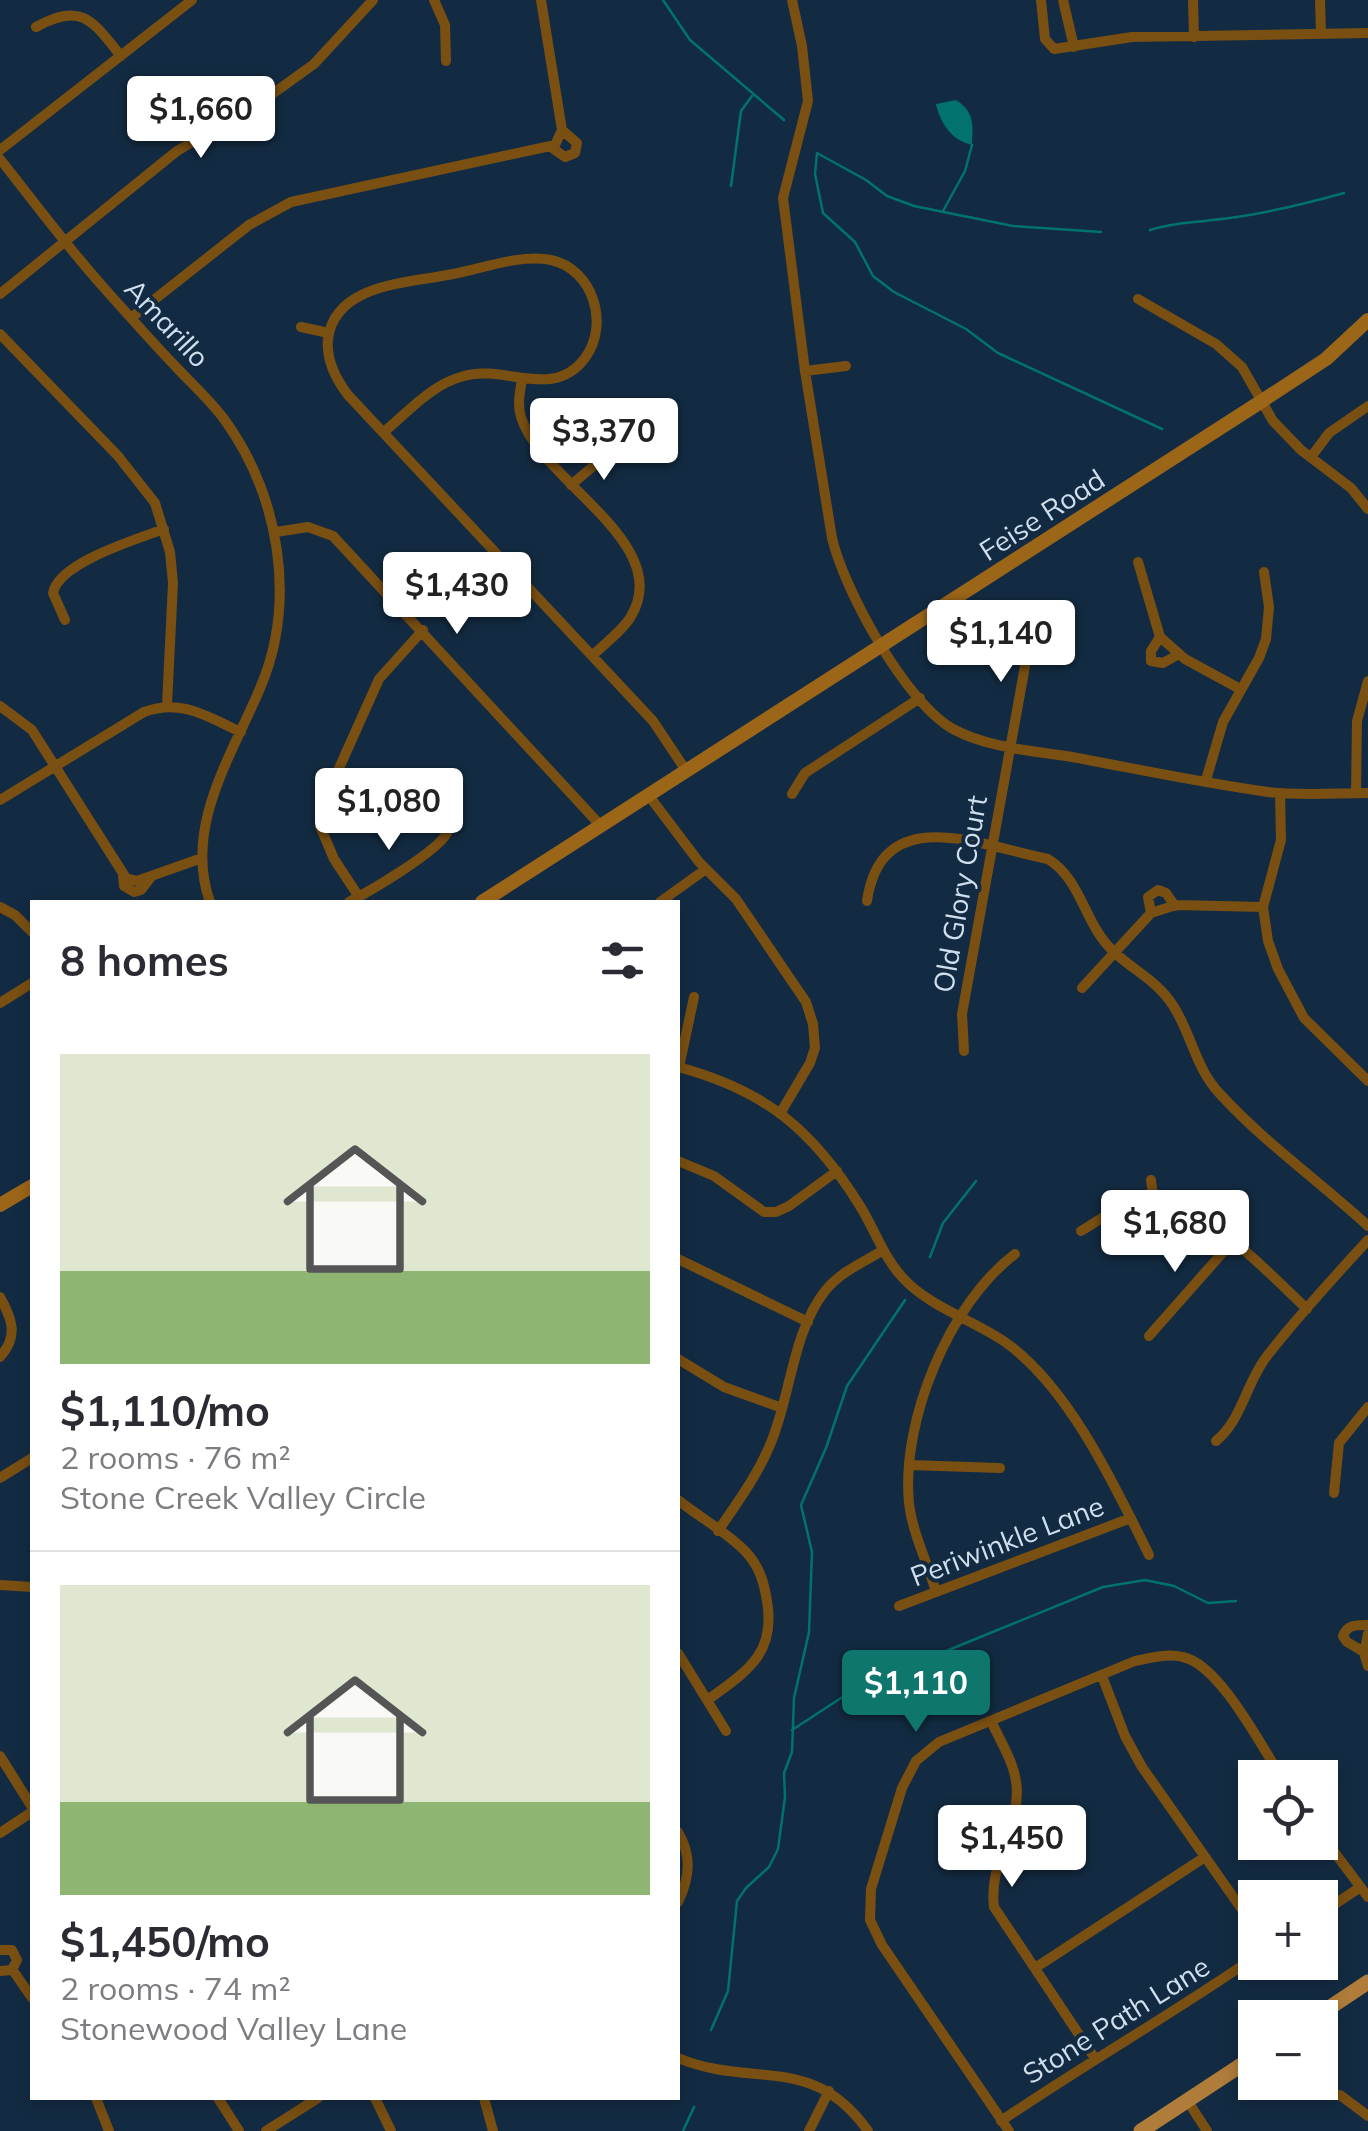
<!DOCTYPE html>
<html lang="en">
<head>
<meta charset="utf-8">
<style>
  :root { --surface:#fff; --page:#f7f7f7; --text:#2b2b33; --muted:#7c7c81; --line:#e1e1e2; --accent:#0f766e }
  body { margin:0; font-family:Mulish,sans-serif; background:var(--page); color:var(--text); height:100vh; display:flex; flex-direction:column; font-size:38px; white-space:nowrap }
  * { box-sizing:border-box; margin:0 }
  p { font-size:32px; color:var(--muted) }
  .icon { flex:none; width:55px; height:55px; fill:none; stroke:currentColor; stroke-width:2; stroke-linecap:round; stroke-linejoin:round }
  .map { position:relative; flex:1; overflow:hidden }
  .panel { position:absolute; left:30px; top:900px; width:650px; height:1200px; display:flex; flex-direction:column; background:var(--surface); border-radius:0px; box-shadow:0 5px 15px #0003 }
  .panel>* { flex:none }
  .buttons { position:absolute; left:1238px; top:1760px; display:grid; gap:20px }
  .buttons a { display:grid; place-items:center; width:100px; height:100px; border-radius:0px; background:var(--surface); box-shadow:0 5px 15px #0003; font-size:50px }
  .price { position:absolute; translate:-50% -85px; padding:0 22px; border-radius:10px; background:#fff; color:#222; font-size:32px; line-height:65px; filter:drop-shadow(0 2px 5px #0008) }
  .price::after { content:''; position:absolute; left:50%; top:60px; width:30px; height:22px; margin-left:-15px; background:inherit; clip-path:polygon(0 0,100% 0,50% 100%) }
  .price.active { background:var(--accent); color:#fff }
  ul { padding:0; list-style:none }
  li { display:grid; align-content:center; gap:20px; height:530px; padding:0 30px }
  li+li { border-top:2px solid var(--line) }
  li span { display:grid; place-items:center; height:310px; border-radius:0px; color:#555 }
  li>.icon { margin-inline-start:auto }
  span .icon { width:180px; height:180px; fill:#fffc; stroke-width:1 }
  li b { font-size:42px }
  h2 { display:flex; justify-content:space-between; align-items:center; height:120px; padding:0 30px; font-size:42px }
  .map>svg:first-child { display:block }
  .water { fill:#01726e }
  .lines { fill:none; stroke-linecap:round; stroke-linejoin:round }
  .stream { stroke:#01726e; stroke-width:2.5 }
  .street { stroke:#794f12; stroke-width:10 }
  .secondary { stroke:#9c6619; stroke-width:14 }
  .primary { stroke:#af7c3a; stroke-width:15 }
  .labels { text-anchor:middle; stroke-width:8; stroke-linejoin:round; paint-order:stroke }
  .street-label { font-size:28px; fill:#d0dfee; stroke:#132b42 }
</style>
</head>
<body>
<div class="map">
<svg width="1368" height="2131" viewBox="0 0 1368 2131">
  <rect width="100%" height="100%" fill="#132b42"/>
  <!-- water -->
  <path class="water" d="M956,100C975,112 973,125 972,145C952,141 940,123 936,104Z"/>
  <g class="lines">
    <!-- stream -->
    <path class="stream" d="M663,0L690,40L784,120
      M731,186L741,111L752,96
      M943,211L965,171L972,145
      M1150,230C1171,223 1189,223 1212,220C1255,216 1301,205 1344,193
      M1101,232L1013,226L914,206L887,196L866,180L817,153L815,174L823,213L855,242L873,276L894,292L966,329L998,353L1162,429
      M930,1257L943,1223L976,1181
      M792,1730L858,1687L1103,1587L1145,1580L1174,1586L1208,1603L1236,1601
      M711,2030L728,1991L737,1901L746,1888L769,1867L778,1849L785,1797L784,1773L792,1752L794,1698L809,1632L812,1552L801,1505L826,1448L847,1386L905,1300
      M683,2131L694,2107"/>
    <!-- street -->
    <path class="street" d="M434,0L445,25L446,61
      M792,0L802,46L808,101L783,198L805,371L832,538C844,590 906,703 953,729C988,748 1034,751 1072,757C1137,769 1203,783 1268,792C1301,796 1335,793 1368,793
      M1041,0L1045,39L1054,49L1132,37L1368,33
      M1063,0L1074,47
      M1193,0L1194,37
      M1320,0L1321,33
      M36,27C82,2 92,20 121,56
      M551,147L565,157L575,153L577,143L562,130
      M0,150L192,0
      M0,159C35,203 68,248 105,289C129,316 153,343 177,368C193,385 210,400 224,419C279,495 297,599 261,686C233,754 183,826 210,902
      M0,294L177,151L264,100L314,64L373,0
      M1138,299L1216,344L1242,367L1273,421L1301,450L1351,488L1368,509
      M131,318L249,225L291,202L555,145L562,130L541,0
      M301,327L329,333
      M0,334L118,456L155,503L170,552L173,583L167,705
      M805,371L846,366
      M522,379C520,392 517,405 521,417C541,482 677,544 630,618C621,632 604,644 592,656
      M384,432C409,411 432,384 464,376C505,364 553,401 585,358C610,324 593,269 551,260C520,254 484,268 453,274C410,283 335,283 328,339C326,360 335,378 348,395L653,721L687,772
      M1311,457L1329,433L1368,406
      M571,485L610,452
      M276,532L308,527L333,536L601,826
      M1138,562L1160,637L1185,659L1240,689
      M65,620L53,593C58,563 137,539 164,529
      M1160,637L1151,651V661L1163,663L1179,654
      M0,706L32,730L126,878L137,881L202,858
      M1206,780L1223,722L1259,658L1266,639L1269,607L1264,572
      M1280,793L1281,840L1263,907L1268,941L1278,969L1304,1018L1368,1081
      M1356,793L1357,721L1368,681
      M792,794L805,773L920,698
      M649,796L699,862L736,899L806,1002L813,1024L815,1048L810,1063L781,1112
      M0,800L144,712C181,698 208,717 241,732
      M123,876L124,886L134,892L141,890L151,877
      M359,897L334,859L320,826L323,804L379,679L423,630
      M867,901C882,800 981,846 1048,859C1082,880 1084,924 1113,951C1135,972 1157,980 1174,1007C1192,1036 1196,1069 1220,1094C1264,1142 1320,1182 1368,1226
      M349,902C370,891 437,852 447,833C451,826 448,818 446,810
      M660,902L706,869
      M0,907L15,915L32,932
      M1151,913L1148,897L1158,890L1166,893L1175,906
      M1082,988L1151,913L1176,905L1263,907
      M0,1003L32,983
      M964,1051L962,1014L1031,633
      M678,1067C765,1090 813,1130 860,1206C875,1230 883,1256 902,1277C929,1307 973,1320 1005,1342C1069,1387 1115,1486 1149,1555
      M679,1067L694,997
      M678,1161L714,1176L764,1212H776L789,1206L837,1171
      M1151,1180L1153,1196
      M1081,1231C1102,1219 1126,1199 1151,1196C1191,1191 1277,1281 1307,1309
      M678,1259L808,1322
      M0,1297C12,1319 19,1336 0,1357
      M1149,1336L1232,1242
      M678,1359L724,1387L782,1408
      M1216,1441C1242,1420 1246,1383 1267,1356C1298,1316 1334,1277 1368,1240
      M909,1465L1000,1468
      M0,1478L32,1458
      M1334,1493L1339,1443L1368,1407
      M678,1500C699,1517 727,1532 746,1552C759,1566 764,1582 767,1601C776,1654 747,1671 709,1699
      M718,1531C737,1503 757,1476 770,1445C791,1396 792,1333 825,1291C839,1273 863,1262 882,1251
      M0,1585L32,1587
      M936,1592C928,1564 912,1532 909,1503C901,1421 949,1304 1015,1254
      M899,1606L1131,1518
      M1368,1634L1364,1653L1368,1666
      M1364,1652L1347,1642L1343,1636C1347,1624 1358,1625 1368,1625
      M678,1653L726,1731
      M1102,1676L1125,1736L1142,1767L1255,1928
      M991,1721C1000,1740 1013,1761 1016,1781C1023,1821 988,1861 994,1907L1094,2057
      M0,1756L32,1807
      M678,1832C692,1856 690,1877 678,1902
      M0,1833L32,1812
      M1320,1833L1368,1897
      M1320,1914L1359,1888
      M0,1950H12L17,1960L12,1970L0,1971
      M1035,1968L1205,1857
      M12,1969L32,1998
      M678,2058C752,2089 812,2052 868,2131
      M1340,2095L1368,2116
      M96,2098L109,2131
      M218,2098L239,2131
      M375,2098L391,2131
      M484,2098L493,2131
      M1187,2100L1207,2131
      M1001,2121C1085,2064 1172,2014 1255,1957
      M266,2131L318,2098
      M809,2131L829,2091
      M1009,2131L882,1945L870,1920L871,1889L902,1788L916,1761L939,1742L1135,1661C1150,1658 1167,1653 1183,1657C1220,1665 1261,1746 1282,1778"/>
    <!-- secondary -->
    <path class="secondary" d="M482,902L1262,401L1326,359L1368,320
      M0,1205L32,1186"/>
    <!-- primary -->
    <path class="primary" d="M1314,2018L1368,1982
      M1141,2131L1255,2056"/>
  </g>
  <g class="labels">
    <!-- street labels -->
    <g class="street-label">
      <text transform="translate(167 323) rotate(47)" y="10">Amarillo</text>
      <text transform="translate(1042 515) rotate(-33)" y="10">Feise Road</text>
      <text transform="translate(960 894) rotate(-80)" y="10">Old Glory Court</text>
      <text transform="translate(1007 1541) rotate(-21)" y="10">Periwinkle Lane</text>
      <text transform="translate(1116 2020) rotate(-32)" y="10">Stone Path Lane</text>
    </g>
  </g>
</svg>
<div class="buttons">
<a><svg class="icon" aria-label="locate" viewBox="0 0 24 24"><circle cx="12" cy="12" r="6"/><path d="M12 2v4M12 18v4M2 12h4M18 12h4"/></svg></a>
<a>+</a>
<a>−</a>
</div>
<b class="price" style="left:201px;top:161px">$1,660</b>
<b class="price" style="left:604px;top:483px">$3,370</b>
<b class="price" style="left:457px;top:637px">$1,430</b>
<b class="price" style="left:1001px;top:685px">$1,140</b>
<b class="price" style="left:389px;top:853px">$1,080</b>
<b class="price" style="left:1175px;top:1275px">$1,680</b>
<b class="price active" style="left:916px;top:1735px">$1,110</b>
<b class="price" style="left:1012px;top:1890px">$1,450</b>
<section class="panel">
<h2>8 homes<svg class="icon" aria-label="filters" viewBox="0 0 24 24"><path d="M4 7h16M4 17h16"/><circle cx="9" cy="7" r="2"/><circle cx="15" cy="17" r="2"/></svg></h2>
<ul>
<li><span style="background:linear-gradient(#dfe7d0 70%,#8fb573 0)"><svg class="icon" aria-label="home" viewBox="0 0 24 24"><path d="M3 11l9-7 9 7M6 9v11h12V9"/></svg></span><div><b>$1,110/mo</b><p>2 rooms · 76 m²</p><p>Stone Creek Valley Circle</p></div></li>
<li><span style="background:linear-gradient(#dfe7d0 70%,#8fb573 0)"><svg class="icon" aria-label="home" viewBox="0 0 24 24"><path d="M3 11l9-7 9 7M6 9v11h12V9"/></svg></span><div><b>$1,450/mo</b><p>2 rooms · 74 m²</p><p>Stonewood Valley Lane</p></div></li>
</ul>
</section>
</div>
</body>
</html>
